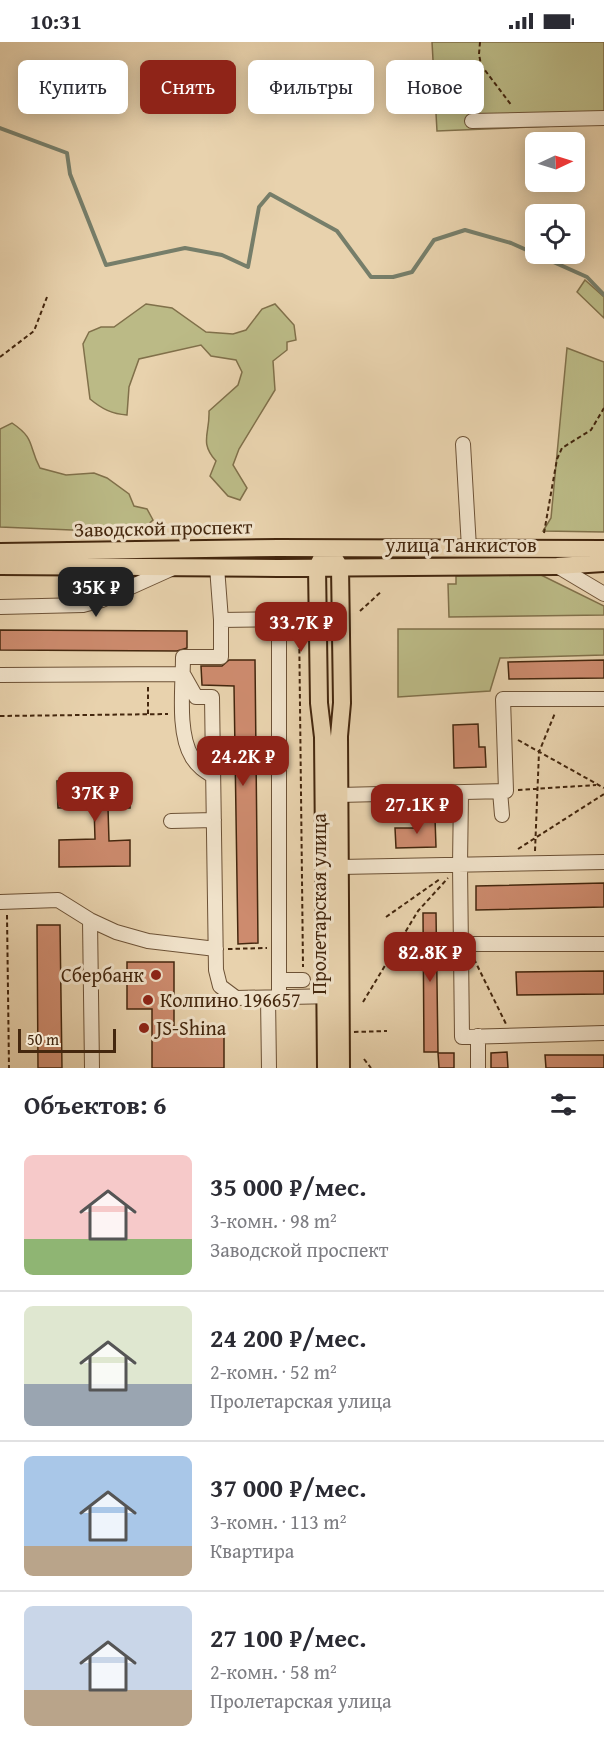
<!DOCTYPE html>
<html lang="ru">
<head>
<meta charset="utf-8">
<style>
  :root { --surface:#fff; --page:#f2f2f3; --text:#2b2b33; --muted:#7c7c81; --line:#e1e1e2; --accent:#8f2418 }
  body { margin:0; font-family:"Gentium Book Plus",serif; background:var(--page); color:var(--text); height:100vh; display:flex; flex-direction:column; font-size:22px; white-space:nowrap }
  * { box-sizing:border-box; margin:0 }
  p { font-size:20px; color:var(--muted) }
  .icon { flex:none; width:33px; height:33px; fill:none; stroke:currentColor; stroke-width:2; stroke-linecap:round; stroke-linejoin:round }
  .map { position:relative; height:1026px; overflow:hidden }
  .drawer { display:flex; flex-direction:column; background:var(--surface); flex:1 }
  .drawer>* { flex:none }
  .hud { position:absolute; left:18px; top:18px; width:568px; height:54px; display:flex; gap:12px }
  .needle { width:39px; rotate:86deg }
  .controls { position:absolute; left:525px; top:90px; display:grid; gap:12px }
  .controls a { display:grid; place-items:center; width:60px; height:60px; border-radius:9px; background:var(--surface); box-shadow:0 3px 15px #0003; font-size:30px }
  .scale { position:absolute; left:18px; bottom:15px; width:98px; box-sizing:border-box; padding-left:6px; border:3px solid #44270e; border-top:0; font-size:16px; line-height:21px; white-space:nowrap; color:#44270e; -webkit-text-stroke:4px #f0e2ca; paint-order:stroke }
  .price { position:absolute; translate:-50% -51px; padding:0 14px; border-radius:12px; background:var(--accent); color:#fff; font-size:20px; line-height:39px; filter:drop-shadow(0 2px 3px #0008) }
  .price::after { content:''; position:absolute; left:50%; top:36px; width:18px; height:14px; margin-left:-9px; background:inherit; clip-path:polygon(0 0,100% 0,50% 100%) }
  .price.selected { background:#222; color:#fff }
  ul { padding:0; list-style:none }
  li { display:flex; align-items:center; gap:18px; height:150px; padding:0 24px }
  li+li { border-top:2px solid var(--line) }
  li span { display:grid; place-items:center; flex:none; width:168px; height:120px; border-radius:9px; color:#555 }
  li>.icon { margin-inline-start:auto }
  span .icon { width:72px; height:72px; fill:#fffc; stroke-width:1 }
  li b { font-size:26px }
  h2 { display:flex; justify-content:space-between; align-items:center; height:72px; padding:0 24px; font-size:26px }
  .chip { padding:0 21px; border-radius:9px; background:var(--surface); box-shadow:0 3px 15px #0003; font-size:21px; line-height:54px }
  .chip.selected { background:var(--accent); color:#fff }
  .status { display:flex; justify-content:space-between; align-items:center; height:42px; padding:0 30px; background:var(--surface); direction:ltr }
  .status svg { height:16px; fill:currentColor }
  .map>svg:first-child { display:block }
  .green { fill:#bbba86; stroke:#80704a; stroke-width:1.5 }
  .lines { fill:none; stroke-linecap:round; stroke-linejoin:round }
  .stream { stroke:#767e6a; stroke-width:4 }
  .building { fill:#cd8b6e; stroke:#44270e; stroke-width:1.5 }
  .minor-casing { stroke:#6d5236; stroke-width:16 }
  .major-casing { stroke:#44270e; stroke-width:20 }
  .path { stroke:#44270e; stroke-width:2; stroke-dasharray:4.5 3; stroke-linecap:butt }
  .minor { stroke:#f0e2ca; stroke-width:14 }
  .major { stroke:#e8d2ad; stroke-width:16 }
  .poi-dot { fill:#8f2418; stroke:#f0e2ca; stroke-width:2 }
  .labels { text-anchor:middle; stroke-width:6; stroke-linejoin:round; paint-order:stroke }
  .street-label { font-size:20px; fill:#44270e; stroke:#f0e2ca }
  .poi-label { font-size:20px; fill:#44270e; stroke:#f0e2ca; text-anchor:start }
</style>
</head>
<body>
<div class="status"><b>10:31</b><svg viewBox="0 0 49 12"><path d="M0 12V9h3v3zM5 12V6h3v6zM10 12V3h3v9zM15 12V0h3v12zM26 1h20v11H26zM47 4h2v5h-2z"/></svg></div>
<div class="map">
<svg width="604" height="1026" viewBox="0 0 604 1026">
  <rect width="100%" height="100%" fill="#e8d2ad"/>
  <filter id="stains"><feTurbulence type="fractalNoise" baseFrequency=".00333" numOctaves="4"/><feColorMatrix values="0 0 0 0 .2 0 0 0 0 .09 0 0 0 0 .02 0 0 0 .5 -.17"/></filter>
  <radialGradient id="worn" r=".72"><stop offset=".6" stop-color="#630" stop-opacity="0"/><stop offset="1" stop-color="#630" stop-opacity=".3"/></radialGradient>
  <!-- green -->
  <path class="green" d="M432,0H604V82L437,89Z
    M585,238L604,255V276L577,250Z
    M146,262L172,266L206,290L233,292L246,288L262,267L275,262L294,283L296,298L287,300V308L273,319L275,348L239,407L233,423L247,446L240,458L228,454L210,434L216,419C199,400 210,392 209,369L238,343L242,330L236,318L211,314L201,303L139,317L129,345L127,373C112,372 102,367 90,357L83,302L89,290L101,285H114Z
    M567,306L604,320V490L543,489L551,476Z
    M12,381C36,397 28,404 40,426L66,433L94,431L107,436L129,452L134,464L147,467L153,478L143,487L120,490L0,485V387Z
    M541,533L604,564V573L449,575L448,542H456V534Z
    M398,587H604V613L500,616L490,649L398,655Z"/>
  <g class="lines">
    <!-- stream -->
    <path class="stream" d="M0,86L67,111L70,132L106,223L185,206L222,213L248,225L259,165L270,152L337,189L371,235H393L412,230L434,198L465,188L511,201L587,235L604,253"/>
  </g>
  <!-- building -->
  <path class="building" d="M0,588L187,589V606L177,609L0,608Z
    M229,618H255L258,901L238,902L234,644L202,643L201,624H222Z
    M604,618V636L509,637L508,620Z
    M478,682L479,705H485L486,725L454,726L453,683Z
    M130,738V766H108L109,799L130,798V824L59,825V798L95,797L94,765L58,766L57,739Z
    M435,776L436,805L396,806L395,786H417V777Z
    M604,841V865L476,868V844Z
    M423,871H436L438,1010H424Z
    M37,883H60L62,1026H38Z
    M127,920H174V985H224V1026H152V967H127Z
    M604,929V952L517,953L516,930Z
    M507,1010L508,1026H491V1011Z
    M438,1011H454V1026H439Z
    M545,1013H604V1026H546Z"/>
  <g class="lines">
    <defs>
      <path id="minor" d="M472,79L604,76
        M463,402L469,506
        M557,524L604,552
        M217,525L221,578L279,577V955
        M0,565L83,563L102,558L173,526
        M183,632L196,655H212L216,928L220,944L236,956L335,954
        M0,633L183,632
        M213,734C205,729 197,724 192,715C177,691 183,644 183,615H221V578
        M500,749L502,773
        M461,751L460,823L462,995L604,991
        M339,753L506,749L503,657H604
        M171,779L214,778
        M340,825L604,820
        M0,860L58,858L90,878L116,890L148,899L216,907
        M90,878L92,1026
        M461,902H604
        M279,938H303
        M268,956L269,1026
        M478,994V1026"/>
      <path id="major" d="M0,510L278,506L604,507
        M322,515L317,525L319,661L323,695L326,1026
        M334,516L340,525L342,661L339,694L341,1026
        M0,524L278,526L557,524L604,521"/>
    </defs>
    <!-- minor casing -->
    <use href="#minor" class="minor-casing"/>
    <!-- major casing -->
    <use href="#major" class="major-casing"/>
    <!-- path -->
    <path class="path" d="M480,0L479,12L481,23L512,64
      M0,315L34,289L47,255
      M544,491L557,417L562,406L591,388L604,366
      M360,569L382,549
      M299,577L303,925
      M148,645V673
      M0,674L168,672
      M518,698L604,746
      M518,748L596,743
      M518,807L604,752
      M535,809L539,710L555,671
      M7,873L9,1026
      M386,875L440,837
      M228,907L267,906
      M474,917L506,982
      M363,960L418,869L448,836
      M354,990L387,989
      M364,1017L371,1026"/>
    <!-- minor -->
    <use href="#minor" class="minor"/>
    <!-- major -->
    <use href="#major" class="major"/>
  </g>
  <!-- markers -->
  <g class="poi-dot">
    <circle cx="156" cy="933" r="6"/>
    <circle cx="148" cy="958" r="6"/>
    <circle cx="144" cy="986" r="6"/>
  </g>
  <g class="labels">
    <!-- street labels -->
    <g class="street-label">
      <text transform="translate(163 486) rotate(-1)" y="7">Заводской проспект</text>
      <text x="461" y="510">улица Танкистов</text>
      <text transform="translate(319 862) rotate(-90)" y="7">Пролетарская улица</text>
    </g>
    <!-- poi labels -->
    <g class="poi-label">
      <text x="144" y="940" text-anchor="end">Сбербанк</text>
      <text x="160" y="965">Колпино 196657</text>
      <text x="156" y="993">JS-Shina</text>
    </g>
  </g>
  <rect width="100%" height="100%" filter="url(#stains)"/>
  <rect width="100%" height="100%" fill="url(#worn)"/>
</svg>
<div class="controls">
<a><svg class="needle" viewBox="-14 -14 28 28"><path d="M0-13l5 13h-10z" fill="#e53935"/><path d="M0 13l5-13h-10z" fill="#7c7c81"/></svg></a>
<a><svg class="icon" aria-label="locate" viewBox="0 0 24 24"><circle cx="12" cy="12" r="6"/><path d="M12 2v4M12 18v4M2 12h4M18 12h4"/></svg></a>
</div>
<div class="scale">50 m</div>
<b class="price selected" style="left:96px;top:576px">35K ₽</b>
<b class="price" style="left:301px;top:611px">33.7K ₽</b>
<b class="price" style="left:243px;top:745px">24.2K ₽</b>
<b class="price" style="left:95px;top:781px">37K ₽</b>
<b class="price" style="left:417px;top:793px">27.1K ₽</b>
<b class="price" style="left:430px;top:941px">82.8K ₽</b>
<div class="hud">
<a class="chip">Купить</a>
<a class="chip selected">Снять</a>
<a class="chip">Фильтры</a>
<a class="chip">Новое</a>
</div>
</div>
<section class="drawer">
<h2>Объектов: 6<svg class="icon" aria-label="filters" viewBox="0 0 24 24"><path d="M4 7h16M4 17h16"/><circle cx="9" cy="7" r="2"/><circle cx="15" cy="17" r="2"/></svg></h2>
<ul>
<li><span style="background:linear-gradient(#f6c9c9 70%,#8fb573 0)"><svg class="icon" aria-label="home" viewBox="0 0 24 24"><path d="M3 11l9-7 9 7M6 9v11h12V9"/></svg></span><div><b>35 000 ₽/мес.</b><p>3-комн. · 98 m²</p><p>Заводской проспект</p></div></li>
<li><span style="background:linear-gradient(#dfe7d0 65%,#9aa5b1 0)"><svg class="icon" aria-label="home" viewBox="0 0 24 24"><path d="M3 11l9-7 9 7M6 9v11h12V9"/></svg></span><div><b>24 200 ₽/мес.</b><p>2-комн. · 52 m²</p><p>Пролетарская улица</p></div></li>
<li><span style="background:linear-gradient(#a9c7e8 75%,#b9a48a 0)"><svg class="icon" aria-label="home" viewBox="0 0 24 24"><path d="M3 11l9-7 9 7M6 9v11h12V9"/></svg></span><div><b>37 000 ₽/мес.</b><p>3-комн. · 113 m²</p><p>Квартира</p></div></li>
<li><span style="background:linear-gradient(#c9d6e8 70%,#b9a48a 0)"><svg class="icon" aria-label="home" viewBox="0 0 24 24"><path d="M3 11l9-7 9 7M6 9v11h12V9"/></svg></span><div><b>27 100 ₽/мес.</b><p>2-комн. · 58 m²</p><p>Пролетарская улица</p></div></li>
</ul>
</section>
</body>
</html>
